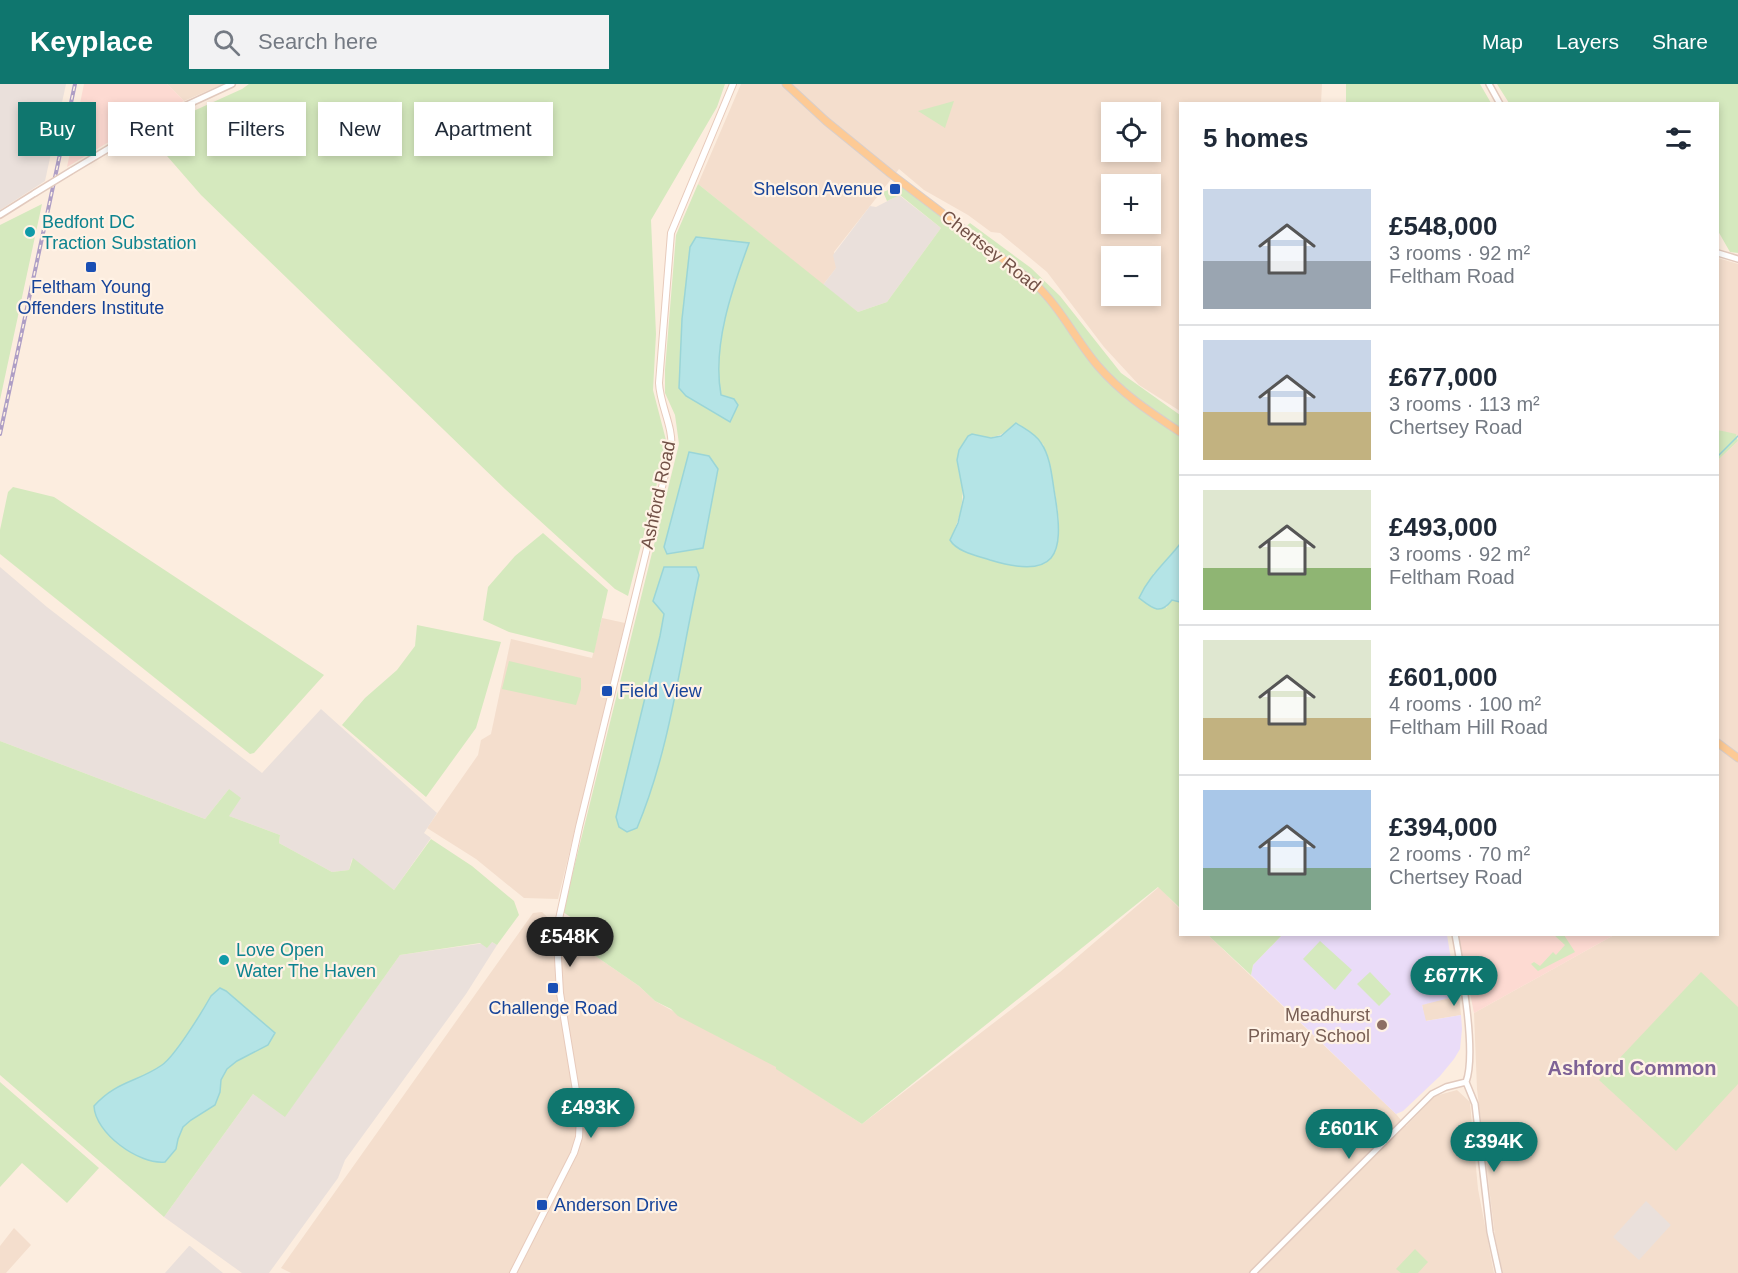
<!DOCTYPE html>
<html lang="en">
<head>
<meta charset="utf-8">
<style>
  :root { --surface:#fff; --page:#f2f2f3; --text:#1f2937; --muted:#747a83; --line:#e0e1e3; --accent:#0f766e }
  body { margin:0; font-family:Arial,sans-serif; background:var(--page); color:var(--text); height:100vh; display:flex; flex-direction:column; font-size:22px; white-space:nowrap }
  * { box-sizing:border-box; margin:0 }
  p { font-size:20px; color:var(--muted) }
  .icon { flex:none; width:33px; height:33px; fill:none; stroke:currentColor; stroke-width:2; stroke-linecap:round; stroke-linejoin:round }
  .map { position:relative; flex:1; overflow:hidden }
  .details { position:absolute; left:1179px; top:18px; width:540px; height:834px; display:flex; flex-direction:column; background:var(--surface); border-radius:0px; box-shadow:0 3px 9px #0003 }
  .details>* { flex:none }
  .guide { position:absolute; left:18px; top:18px; width:570px; height:54px; display:flex; gap:12px }
  .fabs { position:absolute; left:1101px; top:18px; display:grid; gap:12px }
  .fabs a { display:grid; place-items:center; width:60px; height:60px; border-radius:0px; background:var(--surface); box-shadow:0 3px 9px #0003; font-size:30px }
  .price { position:absolute; translate:-50% -51px; padding:0 14px; border-radius:21px; background:var(--accent); color:#fff; font-size:20px; line-height:39px; filter:drop-shadow(0 2px 3px #0008) }
  .price::after { content:''; position:absolute; left:50%; top:36px; width:18px; height:14px; margin-left:-9px; background:inherit; clip-path:polygon(0 0,100% 0,50% 100%) }
  .price.active { background:#222; color:#fff }
  ul { padding:0; list-style:none }
  li { display:flex; align-items:center; gap:18px; height:150px; padding:0 24px }
  li+li { border-top:2px solid var(--line) }
  li span { display:grid; place-items:center; flex:none; width:168px; height:120px; border-radius:0px; color:#555 }
  li>.icon { margin-inline-start:auto }
  span .icon { width:72px; height:72px; fill:#fffc; stroke-width:1 }
  li b { font-size:26px }
  h2 { display:flex; justify-content:space-between; align-items:center; height:72px; padding:0 24px; font-size:26px }
  .pill { padding:0 21px; border-radius:0px; background:var(--surface); box-shadow:0 3px 9px #0003; font-size:21px; line-height:54px }
  .pill.active { background:var(--accent); color:#fff }
  header { display:flex; align-items:center; gap:36px; box-sizing:border-box; height:84px; padding:0 30px; background:var(--accent); color:#fff }
  header strong { font-size:28px }
  nav { display:flex; gap:33px; margin-inline-start:auto; font-size:21px }
  .search { width:420px; height:54px; background:var(--page); display:flex; align-items:center; gap:15px; box-sizing:border-box; padding:0 21px; border-radius:0px; color:var(--muted); font-size:22px }
  .map>svg:first-child { display:block }
  .residential { fill:#f4decd; fill-rule:evenodd }
  .commercial { fill:#fddad2 }
  .industrial { fill:#eae0db }
  .education { fill:#eadcf8 }
  .green { fill:#d5e9be; fill-rule:evenodd }
  .water { fill:#b4e4e6; stroke:#9ad5d7; stroke-width:1.5 }
  .lines { fill:none; stroke-linecap:round; stroke-linejoin:round }
  .stream { stroke:#9ad5d7; stroke-width:1.5 }
  .tertiary-casing { stroke:#e2cabe; stroke-width:8 }
  .secondary-casing { stroke:#e7cabb; stroke-width:8 }
  .primary-casing { stroke:#d8cecb; stroke-width:9 }
  .tertiary { stroke:#fff; stroke-width:5 }
  .secondary { stroke:#fff; stroke-width:6 }
  .primary { stroke:#fdca95; stroke-width:7 }
  .rail-casing { stroke:#ae9ec5; stroke-width:4 }
  .rail { stroke:#fff2e5; stroke-width:1.5; stroke-dasharray:4.5; stroke-linecap:butt }
  .tertiary-bridge-casing { stroke:#e2cabe; stroke-width:8; stroke-linecap:butt }
  .tertiary-bridge { stroke:#fff; stroke-width:5 }
  .transit-dot { fill:#1a4fb4; stroke:#fff2e5; stroke-width:2 }
  .culture-dot { fill:#0f9aa8; stroke:#fff2e5; stroke-width:2 }
  .education-dot { fill:#8d6e63; stroke:#fff2e5; stroke-width:2 }
  .labels { text-anchor:middle; stroke-width:4.5; stroke-linejoin:round; paint-order:stroke }
  .transit-label { font-size:18px; fill:#164399; stroke:#fff2e5 }
  .culture-label { font-size:18px; fill:#0d838f; stroke:#fff2e5; text-anchor:start }
  .street-label { font-size:18px; fill:#725147; stroke:#fff2e5 }
  .education-label { font-size:18px; fill:#785e54; stroke:#fff2e5; text-anchor:end }
  .neighbourhood-label { font-size:20px; font-weight:bold; fill:#7e6296; stroke:#fff2e5 }
</style>
</head>
<body>
<header>
<strong>Keyplace</strong>
<div class="search"><svg class="icon" aria-label="search" viewBox="0 0 24 24"><circle cx="10" cy="10" r="6"/><path d="M15 15l6 6"/></svg>Search here</div>
<nav><a>Map</a><a>Layers</a><a>Share</a></nav>
</header>
<div class="map">
<svg width="1738" height="1189" viewBox="0 0 1738 1189">
  <rect width="100%" height="100%" fill="#fceddf"/>
  <!-- residential -->
  <path class="residential" d="M167,0H223L184,17Z
    M741,0H1322L1321,19L1180,20V327L1139,301L1104,263L1047,188L1000,149L991,148L968,131L924,106L899,85L834,168L837,183L823,201L698,100ZM1112,28H1150V68H1112ZM1112,100H1150V140H1112ZM1112,172H1150V212H1112Z
    M1718,174L1738,180V352L1718,346Z
    M1738,357V1189H1503L1495,1152L1477,1005L1474,929L1614,851L1718,850V376Z
    M602,534L625,539L558,815L524,814L476,775L427,744L478,671L481,656L491,650L511,555L592,574Z
    M1159,803L1180,825V850L1208,851L1396,1030L1406,1042L1435,1012L1457,1006L1470,1018L1478,1105L1494,1189H291L281,1184L533,829L542,828L562,847L574,851L594,871L639,902L655,917L719,953L720,952L777,983V985L862,1040L1060,888Z
    M1459,912L1461,931L1425,937L1422,920Z
    M14,1144L31,1161L6,1189H0V1162Z"/>
  <!-- commercial -->
  <path class="commercial" d="M84,0H167L184,17L152,32L67,83Z
    M1458,850L1614,851L1474,929Z"/>
  <!-- industrial -->
  <path class="industrial" d="M0,0H66L45,97L0,126Z
    M899,111L941,144L887,218L858,228L823,201L836,184L833,171L870,122L876,123Z
    M0,483L47,523L262,689L321,625L437,729L424,749L431,754L394,806L352,775L349,786L332,788L279,759L280,751L229,732V705L205,735L0,657Z
    M492,858L497,861L466,910L345,1076L338,1094L269,1189H242L164,1133L253,1010L285,1032L400,871Z
    M1646,1117L1671,1141L1639,1176L1613,1153Z
    M189,1162H190L223,1189H165Z"/>
  <!-- education -->
  <path class="education" d="M1282,851H1447L1457,912L1422,921L1426,937L1461,931L1462,945L1460,965L1454,975L1440,992L1403,1027L1396,1030L1251,891L1253,881Z"/>
  <!-- green -->
  <path class="green" d="M249,0H725L717,23L651,136L656,250L653,306L667,360L628,512L615,505L505,405L201,111L154,57L167,39L242,5Z
    M1346,0H1480L1491,19H1346Z
    M1497,0H1738V169L1730,168L1718,147V20L1509,19Z
    M954,17L945,44L918,27Z
    M698,100L858,228L887,218L941,144L900,111L887,117L883,108L896,103L905,104L1039,207L1099,287L1180,351V460L1163,481L1153,490L1166,524L1172,516L1180,518V824L1158,803L862,1040L776,985V983L678,932L671,925L655,917L639,902L594,871L574,851L581,840L563,828L679,360L675,331L665,309V286L676,151ZM697,153L748,159C731,205 712,262 721,312L682,235L690,163ZM1009,345L1043,360C1051,387 1058,416 1059,444L1025,483L973,470L950,456C964,425 966,409 957,376L973,350C987,355 997,355 1009,345ZM718,385L703,464L668,470ZM699,491L684,556L660,552L664,530Z
    M42,120L0,316V141Z
    M970,139L1031,184L1060,212L1121,289L1180,331V348L1114,300L1048,213L963,145Z
    M1718,346L1736,350L1738,357L1718,376Z
    M13,403L54,413L324,591L254,669L250,670L0,470V446L8,408Z
    M543,449L608,506L594,569L509,548L483,536L488,503L515,472Z
    M417,541L501,558L476,644L426,713L342,641L365,614L397,586L415,562Z
    M509,577L581,594V605L576,621L502,605Z
    M0,657L205,735L229,705L241,714L229,732L280,751L279,759L332,788L349,786L353,774L394,806L431,755L472,782L514,817L519,831L497,861L492,858L487,864L480,859L400,871L285,1033L253,1010L164,1133L0,991Z
    M1208,851H1282L1253,881L1251,891Z
    M1554,851H1564L1575,868L1538,887L1531,880L1534,878L1540,882L1553,868L1556,871L1565,861Z
    M1320,857L1352,886L1335,906L1303,875Z
    M1370,888L1391,910L1379,922L1357,900Z
    M1701,888L1738,923V1000L1676,1067L1599,996Z
    M0,998L99,1084L67,1119L22,1079L0,1103Z
    M1415,1165L1428,1178L1418,1189H1401L1396,1185Z"/>
  <!-- water -->
  <path class="water" d="M696,153L749,159C732,205 712,262 721,311L734,315L738,321L730,338L686,312L679,304L682,235L690,163Z
    M1016,339C1025,345 1036,350 1041,359C1051,373 1052,395 1055,412C1065,472 1056,496 990,476C978,472 957,468 950,456L958,439L964,413L957,376L959,366L968,352L972,350L991,354L1001,352Z
    M689,368L709,372L718,385L703,464L667,470L664,463Z
    M1180,460V518L1172,516C1160,532 1152,524 1139,514C1149,492 1166,478 1180,460Z
    M664,483H696L699,491C680,575 671,663 637,744L627,748L619,743L616,733L660,552L664,530L653,517Z
    M220,904L226,907L275,949L268,961L237,977L227,985L221,996L220,1008L215,1021L191,1036L183,1043L178,1055L176,1065L165,1078C139,1081 95,1049 94,1022C116,997 138,998 162,981C175,972 202,928 211,912Z"/>
  <g class="lines">
    <!-- stream -->
    <path class="stream" d="M1718,372L1738,352"/>
    <defs>
      <path id="tertiary" d="M1489,0L1500,20
        M71,87L163,32L232,0
        M0,131L35,109
        M1718,169L1738,175
        M1455,850C1461,884 1477,968 1466,998L1475,1020L1490,1148L1499,1189
        M1253,1189L1432,1010L1446,1003L1466,998"/>
      <path id="secondary" d="M513,1189L574,1069L579,1053L580,1031L560,909L558,874L559,835L579,743L671,366C674,343 660,322 659,299L671,149L733,0"/>
      <path id="primary" d="M786,0L826,37L891,90L1033,198C1060,222 1075,255 1098,282C1122,310 1150,328 1180,348
        M1718,659L1738,674"/>
    </defs>
    <!-- tertiary casing -->
    <use href="#tertiary" class="tertiary-casing"/>
    <!-- secondary casing -->
    <use href="#secondary" class="secondary-casing"/>
    <!-- primary casing -->
    <use href="#primary" class="primary-casing"/>
    <!-- tertiary -->
    <use href="#tertiary" class="tertiary"/>
    <!-- secondary -->
    <use href="#secondary" class="secondary"/>
    <!-- primary -->
    <use href="#primary" class="primary"/>
    <defs>
      <path id="rail" d="M0,350L75,0"/>
    </defs>
    <!-- rail casing -->
    <use href="#rail" class="rail-casing"/>
    <!-- rail -->
    <use href="#rail" class="rail"/>
    <defs>
      <path id="tertiary-bridge" d="M35,109L71,87"/>
    </defs>
    <!-- tertiary-bridge casing -->
    <use href="#tertiary-bridge" class="tertiary-bridge-casing"/>
    <!-- tertiary-bridge -->
    <use href="#tertiary-bridge" class="tertiary-bridge"/>
  </g>
  <!-- markers -->
  <g class="transit-dot">
    <rect x="889" y="99" width="12" height="12" rx="3"/>
    <rect x="85" y="177" width="12" height="12" rx="3"/>
    <rect x="601" y="601" width="12" height="12" rx="3"/>
    <rect x="547" y="898" width="12" height="12" rx="3"/>
    <rect x="536" y="1115" width="12" height="12" rx="3"/>
  </g>
  <g class="culture-dot">
    <circle cx="30" cy="148" r="6"/>
    <circle cx="224" cy="876" r="6"/>
  </g>
  <circle class="education-dot" cx="1382" cy="941" r="6"/>
  <g class="labels">
    <!-- transit labels -->
    <g class="transit-label">
      <text x="883" y="111" text-anchor="end">Shelson Avenue</text>
      <text x="91" y="209">Feltham Young<tspan x="91" dy="21">Offenders Institute</tspan></text>
      <text x="619" y="613" text-anchor="start">Field View</text>
      <text x="553" y="930">Challenge Road</text>
      <text x="554" y="1127" text-anchor="start">Anderson Drive</text>
    </g>
    <!-- culture labels -->
    <g class="culture-label">
      <text x="42" y="144">Bedfont DC<tspan x="42" dy="21">Traction Substation</tspan></text>
      <text x="236" y="872">Love Open<tspan x="236" dy="21">Water The Haven</tspan></text>
    </g>
    <!-- street labels -->
    <g class="street-label">
      <text transform="translate(991 167) rotate(38)" y="6">Chertsey Road</text>
      <text transform="translate(658 411) rotate(-78)" y="6">Ashford Road</text>
    </g>
    <!-- education labels -->
    <g class="education-label">
      <text x="1370" y="937">Meadhurst<tspan x="1370" dy="21">Primary School</tspan></text>
    </g>
    <!-- neighbourhood labels -->
    <g class="neighbourhood-label">
      <text x="1632" y="991">Ashford Common</text>
    </g>
  </g>
</svg>
<div class="fabs">
<a><svg class="icon" aria-label="locate" viewBox="0 0 24 24"><circle cx="12" cy="12" r="6"/><path d="M12 2v4M12 18v4M2 12h4M18 12h4"/></svg></a>
<a>+</a>
<a>−</a>
</div>
<b class="price active" style="left:570px;top:884px">£548K</b>
<b class="price" style="left:1454px;top:923px">£677K</b>
<b class="price" style="left:591px;top:1055px">£493K</b>
<b class="price" style="left:1349px;top:1076px">£601K</b>
<b class="price" style="left:1494px;top:1089px">£394K</b>
<div class="guide">
<a class="pill active">Buy</a>
<a class="pill">Rent</a>
<a class="pill">Filters</a>
<a class="pill">New</a>
<a class="pill">Apartment</a>
</div>
<section class="details">
<h2>5 homes<svg class="icon" aria-label="filters" viewBox="0 0 24 24"><path d="M4 7h16M4 17h16"/><circle cx="9" cy="7" r="2"/><circle cx="15" cy="17" r="2"/></svg></h2>
<ul>
<li><span style="background:linear-gradient(#c9d6e8 60%,#9aa5b1 0)"><svg class="icon" aria-label="home" viewBox="0 0 24 24"><path d="M3 11l9-7 9 7M6 9v11h12V9"/></svg></span><div><b>£548,000</b><p>3 rooms · 92 m²</p><p>Feltham Road</p></div></li>
<li><span style="background:linear-gradient(#c9d6e8 60%,#c2b280 0)"><svg class="icon" aria-label="home" viewBox="0 0 24 24"><path d="M3 11l9-7 9 7M6 9v11h12V9"/></svg></span><div><b>£677,000</b><p>3 rooms · 113 m²</p><p>Chertsey Road</p></div></li>
<li><span style="background:linear-gradient(#dfe7d0 65%,#8fb573 0)"><svg class="icon" aria-label="home" viewBox="0 0 24 24"><path d="M3 11l9-7 9 7M6 9v11h12V9"/></svg></span><div><b>£493,000</b><p>3 rooms · 92 m²</p><p>Feltham Road</p></div></li>
<li><span style="background:linear-gradient(#dfe7d0 65%,#c2b280 0)"><svg class="icon" aria-label="home" viewBox="0 0 24 24"><path d="M3 11l9-7 9 7M6 9v11h12V9"/></svg></span><div><b>£601,000</b><p>4 rooms · 100 m²</p><p>Feltham Hill Road</p></div></li>
<li><span style="background:linear-gradient(#a9c7e8 65%,#7fa58c 0)"><svg class="icon" aria-label="home" viewBox="0 0 24 24"><path d="M3 11l9-7 9 7M6 9v11h12V9"/></svg></span><div><b>£394,000</b><p>2 rooms · 70 m²</p><p>Chertsey Road</p></div></li>
</ul>
</section>
</div>
</body>
</html>
